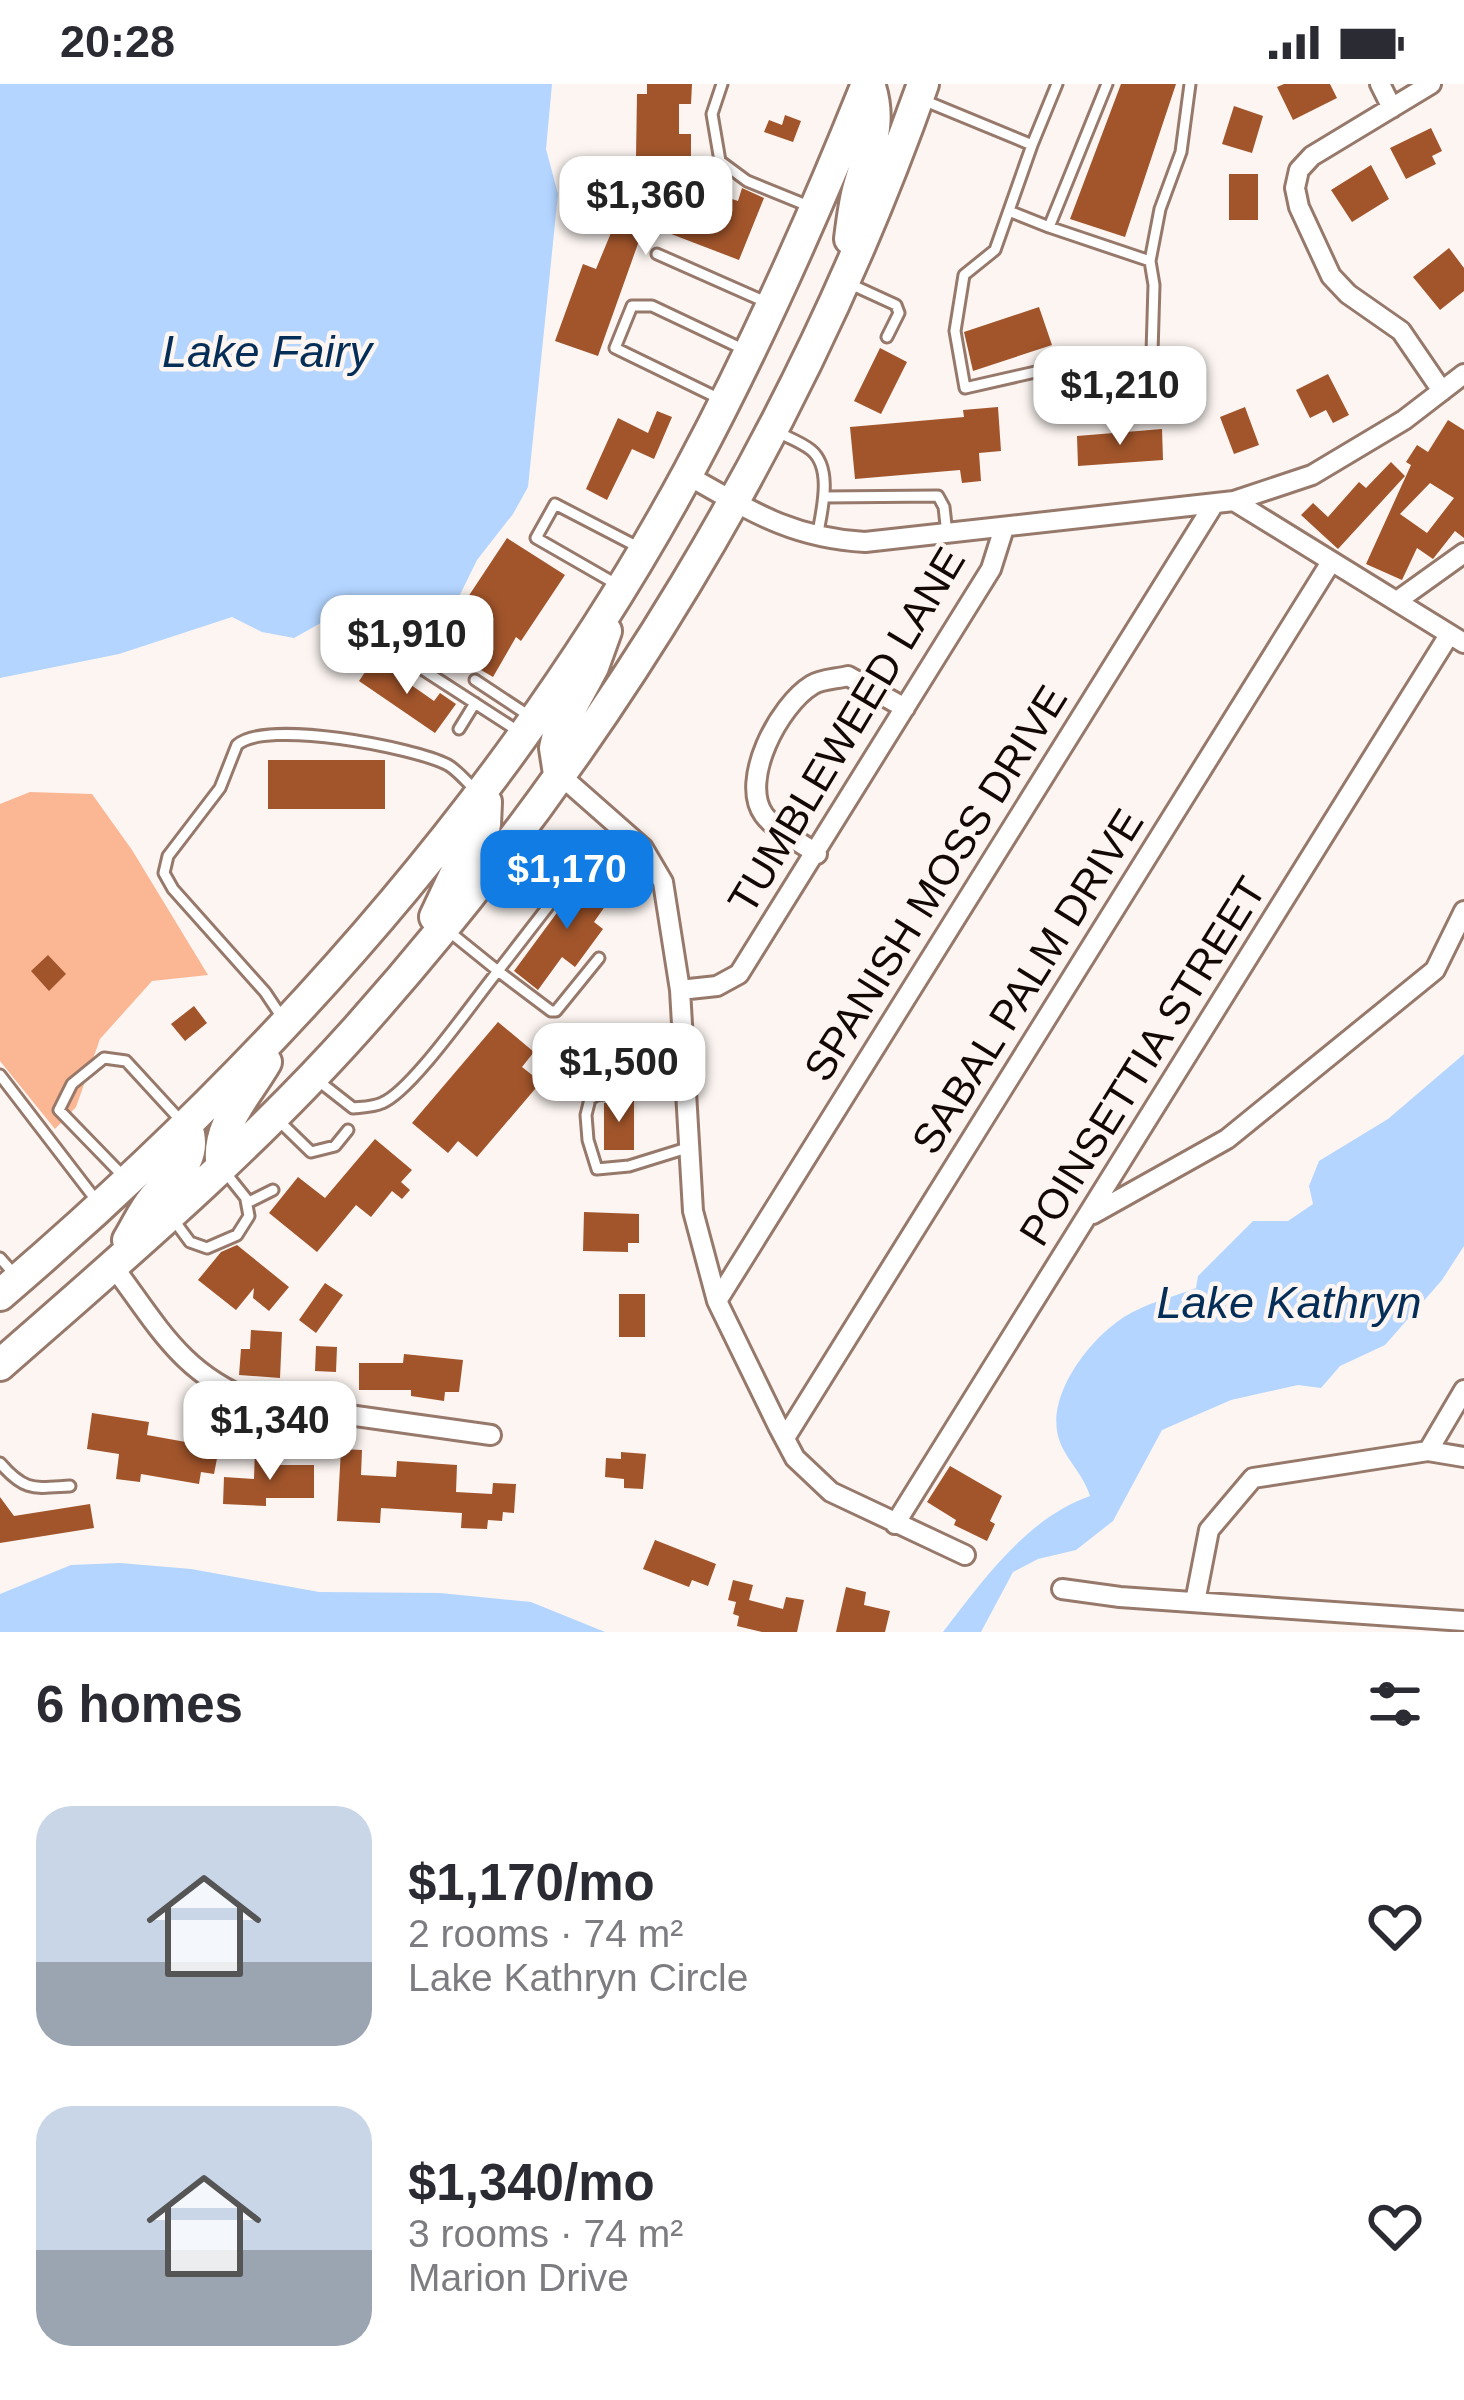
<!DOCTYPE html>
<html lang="en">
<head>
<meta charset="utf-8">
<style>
  :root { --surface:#fff; --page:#f2f2f3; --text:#2b2b33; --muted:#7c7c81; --accent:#117de4 }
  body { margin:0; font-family:Helvetica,sans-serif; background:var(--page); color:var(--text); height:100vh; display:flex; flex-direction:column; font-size:45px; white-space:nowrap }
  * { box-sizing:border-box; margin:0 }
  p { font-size:39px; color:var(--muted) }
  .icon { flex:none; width:66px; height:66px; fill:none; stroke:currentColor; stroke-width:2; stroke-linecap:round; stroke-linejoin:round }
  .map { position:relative; height:1548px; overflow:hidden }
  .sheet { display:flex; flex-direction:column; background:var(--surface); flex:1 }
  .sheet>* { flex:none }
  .price { position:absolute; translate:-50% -102px; padding:0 27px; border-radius:24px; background:#fff; color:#222; font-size:39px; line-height:78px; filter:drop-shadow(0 3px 6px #0008) }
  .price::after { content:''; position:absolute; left:50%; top:72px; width:36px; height:27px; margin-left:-18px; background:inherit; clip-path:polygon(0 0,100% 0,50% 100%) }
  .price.active { background:var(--accent); color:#fff }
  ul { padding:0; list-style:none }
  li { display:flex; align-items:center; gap:36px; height:300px; padding:0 36px }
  li span { display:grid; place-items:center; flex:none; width:336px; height:240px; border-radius:36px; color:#555 }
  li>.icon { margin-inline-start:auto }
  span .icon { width:144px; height:144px; fill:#fffc; stroke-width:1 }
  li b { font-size:51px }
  h2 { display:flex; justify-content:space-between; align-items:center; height:144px; padding:0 36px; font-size:51px }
  .status { display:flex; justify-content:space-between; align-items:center; height:84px; padding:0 60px; background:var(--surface); direction:ltr }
  .status svg { height:33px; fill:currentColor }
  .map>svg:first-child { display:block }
  .forest { fill:#fbb694 }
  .water { fill:#b3d5ff }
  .building { fill:#a2552b; fill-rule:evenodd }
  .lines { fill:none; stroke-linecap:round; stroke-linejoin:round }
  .service-casing { stroke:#97796b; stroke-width:15 }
  .minor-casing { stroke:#97796b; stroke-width:24 }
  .primary-casing { stroke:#97796b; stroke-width:36 }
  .service { stroke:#fff; stroke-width:9 }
  .minor { stroke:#fff; stroke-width:18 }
  .primary { stroke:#fff; stroke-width:30 }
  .labels { text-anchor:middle; stroke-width:9; stroke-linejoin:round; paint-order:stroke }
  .street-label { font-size:42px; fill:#130804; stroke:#fcf5f1 }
  .water-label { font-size:45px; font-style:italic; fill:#042d57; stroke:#fcf5f1 }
</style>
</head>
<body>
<div class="status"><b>20:28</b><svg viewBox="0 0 49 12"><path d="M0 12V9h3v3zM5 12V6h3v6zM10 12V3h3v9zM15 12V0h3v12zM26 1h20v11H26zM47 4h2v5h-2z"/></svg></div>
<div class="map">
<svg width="1464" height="1548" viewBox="0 0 1464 1548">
  <rect width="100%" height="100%" fill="#fcf5f1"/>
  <!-- forest -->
  <path class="forest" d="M30,708L92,710L132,766L208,891L152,897L100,955L76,1023L55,1045L0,977V720Z"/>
  <!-- water -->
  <path class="water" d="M0,0H552L546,65L558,110L528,403L513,430L477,476L452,527L435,543L416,551L404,548L368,521H353L294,554L262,548L232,533L119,570L0,594Z
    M1464,970V1162L1442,1196L1385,1261L1340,1282L1321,1304L1298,1301L1231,1316L1162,1346L1113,1437L1076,1466L1038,1475L1013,1488L981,1548H943C982,1497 1027,1434 1090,1412C1083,1389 1065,1375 1059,1355C1044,1310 1096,1245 1135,1227C1154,1217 1176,1212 1196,1204L1198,1192L1253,1137H1288L1313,1120L1309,1102L1319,1077L1388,1035Z
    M120,1479L191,1485L319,1508L440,1509L531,1518L605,1548H0V1510L71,1481Z"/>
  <!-- building -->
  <path class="building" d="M647,0H692L691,20H679V50H691V73H636L637,10H647Z
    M1121,0H1176L1125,153L1070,135Z
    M1284,0H1330L1337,14L1293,36L1277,3Z
    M1234,22L1263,32L1252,69L1222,60Z
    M785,31L801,37L793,58L764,48L769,36L782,41Z
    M1431,44L1442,67L1432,72L1436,80L1406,95L1390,64Z
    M1371,81L1389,115L1352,138L1331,106Z
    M1229,90H1258V136H1229Z
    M630,103L720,140L729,114L738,117L742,104L764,114L739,176L645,140L598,272L555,257L583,180L596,185Z
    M1449,164L1464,184V207L1440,226L1413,193Z
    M1039,223L1052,261L973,287L964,248Z
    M880,264L907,278L881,330L854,317Z
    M1328,290L1349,331L1333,339L1326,326L1310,334L1296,306Z
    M998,323L1001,367L979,369L981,397L962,399L960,386L855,395L850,343L964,333L963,326Z
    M1245,323L1259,361L1234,370L1220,333Z
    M657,327L672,333L654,375L632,365L607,416L586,405L618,334L648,349Z
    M1448,336L1464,346V454L1455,447L1433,475L1417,464L1402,496L1366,480L1411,381L1406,378L1417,361L1428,368ZM1430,399L1454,414L1427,449L1400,430Z
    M1162,345L1163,376L1078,382L1077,352Z
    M1391,378L1405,392L1338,465L1301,431L1313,419L1328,433L1359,398L1366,404Z
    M507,454L565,491L521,557L516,553L493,593L469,579L493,538L464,519Z
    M374,575L434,617L440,609L456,620L435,649L359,597Z
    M268,676H385V725H268Z
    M587,788L615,808L594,838L603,845L575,883L562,873L538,906L514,887Z
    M48,871L66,890L49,907L31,887Z
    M194,922L207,939L185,957L171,940Z
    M498,938L534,968L522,983L541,998L477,1073L458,1057L448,1069L412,1039Z
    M634,1014V1066H604V1019Z
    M375,1055L412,1086L401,1098L410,1106L402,1115L392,1107L371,1133L356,1121L317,1168L269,1129L298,1093L325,1114Z
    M584,1128L639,1130V1159H628V1168L583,1167Z
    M237,1161L289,1203L269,1227L253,1214L254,1204L236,1226L198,1196L221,1168Z
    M325,1199L343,1211L316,1249L299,1236Z
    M619,1210H645V1253H619Z
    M251,1246L282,1248L280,1294L239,1291L241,1265H250Z
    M316,1262L337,1263L336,1288L315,1287Z
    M404,1270L463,1276L459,1308H445L444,1317L411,1312V1306H359V1279H403Z
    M92,1329L149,1338L147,1351L219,1364L214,1390L201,1388L199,1400L141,1390L140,1398L116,1395L119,1370L87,1365Z
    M255,1364L269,1365L268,1381H314V1414H266V1422L223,1420L224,1393L254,1395Z
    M341,1365L362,1366L361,1391L396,1393L397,1377L457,1381L456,1408L492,1410L493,1399L516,1400L514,1429L503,1428L502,1437L488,1436L487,1445L461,1444L462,1429L381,1424L380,1439L337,1437Z
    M621,1368L646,1370L643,1405L624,1404V1395L605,1393L606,1374L621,1375Z
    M950,1382L1002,1412L990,1437L995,1440L987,1457L954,1441L956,1436L927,1418Z
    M0,1413L14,1432L90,1420L94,1444L0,1459Z
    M655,1456L716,1480L708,1502L692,1496L689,1503L643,1485Z
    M733,1496L753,1501L749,1516L783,1525L786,1513L804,1516L797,1548H762L737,1542L739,1532L733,1530L736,1518L728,1516Z
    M846,1503L866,1508L864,1521L890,1527L885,1548H836Z"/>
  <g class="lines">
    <defs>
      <path id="service" d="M722,0L712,30L720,77L747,97L811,123
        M923,16L1032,61L995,166L964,191L955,247L965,304L1053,284L1152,269L1154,201L1150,177L1049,143L1107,0
        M1032,61L1057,0
        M1009,127L1049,143
        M657,170L768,219
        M1150,177L1160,125L1181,68L1190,0
        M848,199L896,221L899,229L887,253
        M722,316L615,264L632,222H652L745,266
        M775,347C787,353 801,358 811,366C834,385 821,429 817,454
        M824,413L938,412L944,423L947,450
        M616,500L536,454L555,420L638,463
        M391,565L518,647
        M475,596L531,633
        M459,645L475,619
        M577,785L498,887L551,927H556L599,874
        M283,935L265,908L173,805L164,789L168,772L220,704L237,661C265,635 413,663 448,681C458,687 468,699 476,707
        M0,991L99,1120
        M316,995L353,1024C363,1023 373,1023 382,1019C412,1007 474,916 498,887L446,845
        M684,996L597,1011L590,1015L586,1031L588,1056L597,1085L629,1082L687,1064
        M277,1035L311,1068L335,1062L348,1046
        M225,1088L249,1118L273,1106
        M125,1094L59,1026L72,1000L104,974L126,977L183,1039
        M173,1135L190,1158L207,1164L237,1151L249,1132L246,1116
        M0,1174L15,1191
        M0,1379C25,1408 34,1404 70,1402"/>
      <path id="minor" d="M1380,0L1392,24
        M1431,0L1312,72L1299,86L1295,104L1299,123L1331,192L1348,210L1401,247L1442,307
        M687,391C749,426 791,454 865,458L1234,417L1312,391L1404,336L1464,290
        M1234,417L1464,559
        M1397,517L1464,469
        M559,690L643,764L663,798L680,906L693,1127L717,1217L778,1342L795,1374L831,1408L965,1471
        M817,770C802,759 775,746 764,731C739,697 779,621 812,601C821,595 837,595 848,592L905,624
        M680,906L717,902L739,890L991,485L1004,444
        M1093,1130L1227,1055L1435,886L1464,827
        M113,1182C158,1242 182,1291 256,1318L491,1351
        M717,1217L1214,420
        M785,1354L1331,478
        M1428,1367L1464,1306
        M895,1440L1449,551
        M1062,1505L1120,1513L1464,1537
        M1195,1518L1209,1446L1253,1394L1428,1367L1464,1373"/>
      <path id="primary" d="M850,155C852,139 854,122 858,106C868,68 883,39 869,0
        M559,690L555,664L559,646L593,583L606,547
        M435,833L460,780L485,741L486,718L480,711
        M222,1083C214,1044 247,1011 266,978
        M128,1156C136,1143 143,1127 153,1115C173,1092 199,1077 187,1043
        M0,1211C274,977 517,706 689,387C756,262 814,132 867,0
        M0,1281C123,1173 248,1067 357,945C601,672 801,346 923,0"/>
    </defs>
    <!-- service casing -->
    <use href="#service" class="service-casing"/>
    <!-- minor casing -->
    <use href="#minor" class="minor-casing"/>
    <!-- primary casing -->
    <use href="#primary" class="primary-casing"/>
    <!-- service -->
    <use href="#service" class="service"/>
    <!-- minor -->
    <use href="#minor" class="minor"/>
    <!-- primary -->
    <use href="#primary" class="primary"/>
  </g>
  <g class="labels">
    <!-- street labels -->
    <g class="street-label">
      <text transform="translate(846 646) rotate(-59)" y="15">TUMBLEWEED LANE</text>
      <text transform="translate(935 799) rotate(-58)" y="15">SPANISH MOSS DRIVE</text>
      <text transform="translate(1027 897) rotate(-58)" y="15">SABAL PALM DRIVE</text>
      <text transform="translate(1142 977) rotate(-58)" y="15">POINSETTIA STREET</text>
    </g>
    <!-- water labels -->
    <g class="water-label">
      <text x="267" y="283">Lake Fairy</text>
      <text x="1289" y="1234">Lake Kathryn</text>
    </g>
  </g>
</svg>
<b class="price" style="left:646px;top:174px">$1,360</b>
<b class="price" style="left:1120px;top:364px">$1,210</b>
<b class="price" style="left:407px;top:613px">$1,910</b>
<b class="price active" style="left:567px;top:848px">$1,170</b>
<b class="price" style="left:619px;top:1041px">$1,500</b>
<b class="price" style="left:270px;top:1399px">$1,340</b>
</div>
<section class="sheet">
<h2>6 homes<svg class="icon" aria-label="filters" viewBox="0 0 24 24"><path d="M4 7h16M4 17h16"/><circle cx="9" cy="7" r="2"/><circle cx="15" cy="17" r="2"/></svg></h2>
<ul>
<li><span style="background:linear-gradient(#c9d6e8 65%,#9aa5b1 0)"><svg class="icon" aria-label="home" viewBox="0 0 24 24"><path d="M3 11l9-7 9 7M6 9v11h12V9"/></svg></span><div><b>$1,170/mo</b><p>2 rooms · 74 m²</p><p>Lake Kathryn Circle</p></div><svg class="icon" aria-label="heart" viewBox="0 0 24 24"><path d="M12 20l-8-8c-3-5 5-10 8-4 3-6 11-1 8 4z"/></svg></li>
<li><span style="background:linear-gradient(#c9d6e8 60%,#9aa5b1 0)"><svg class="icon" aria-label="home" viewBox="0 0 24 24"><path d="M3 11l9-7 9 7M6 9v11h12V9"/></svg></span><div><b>$1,340/mo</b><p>3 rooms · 74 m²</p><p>Marion Drive</p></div><svg class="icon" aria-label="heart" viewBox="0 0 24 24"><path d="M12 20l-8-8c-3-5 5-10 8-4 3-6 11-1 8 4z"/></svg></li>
</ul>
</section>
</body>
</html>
